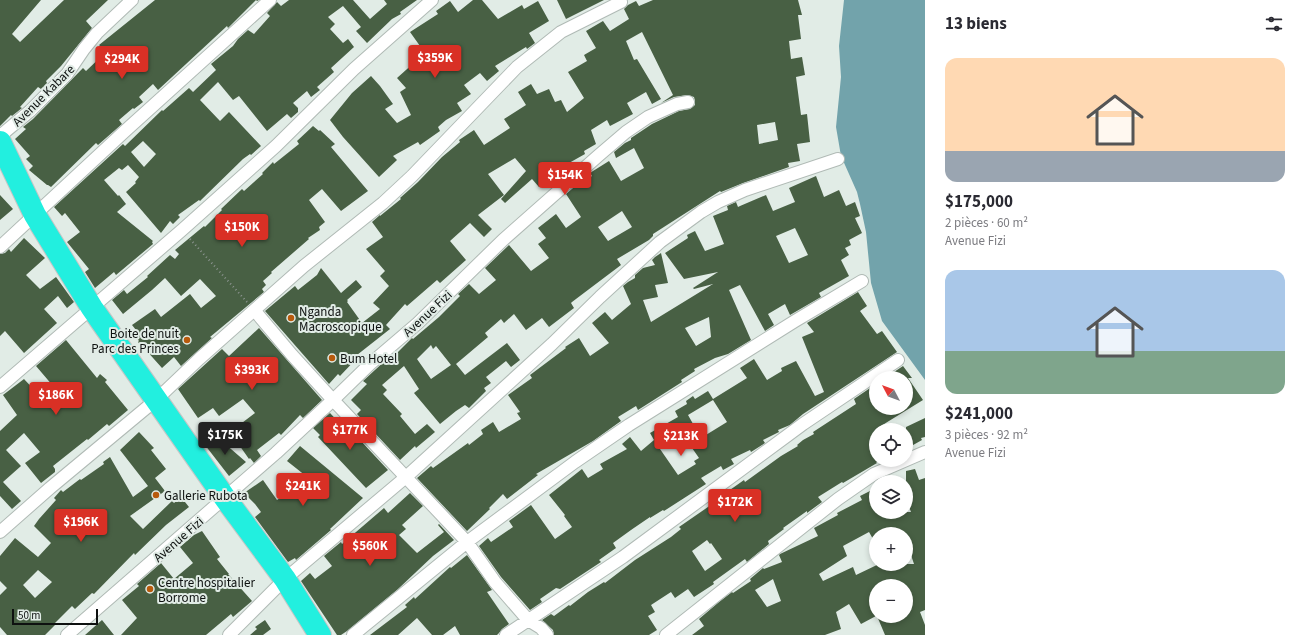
<!DOCTYPE html>
<html lang="fr">
<head>
<meta charset="utf-8">
<style>
  :root { --surface:#fff; --page:#f2f2f3; --text:#2b2b33; --muted:#7c7c81; --accent:#d93025 }
  body { margin:0; font-family:"Source Sans 3",sans-serif; background:var(--page); color:var(--text); height:100vh; display:flex; flex-direction:column; font-size:15px; white-space:nowrap }
  * { box-sizing:border-box; margin:0 }
  p { font-size:13px; color:var(--muted) }
  .icon { flex:none; width:22px; height:22px; fill:none; stroke:currentColor; stroke-width:2; stroke-linecap:round; stroke-linejoin:round }
  .map { position:relative; flex:1; overflow:hidden }
  .panel { display:flex; flex-direction:column; background:var(--surface); width:380px }
  .panel>* { flex:none }
  .needle { width:26px; rotate:311deg }
  .buttons { position:absolute; left:869px; top:371px; display:grid; gap:8px }
  .buttons a { display:grid; place-items:center; width:44px; height:44px; border-radius:50%; background:var(--surface); box-shadow:0 2px 6px #0003; font-size:20px }
  .scale { position:absolute; left:12px; bottom:10px; width:86px; box-sizing:border-box; padding-left:4px; border:2px solid #0e1110; border-top:0; font-size:11px; line-height:14px; white-space:nowrap; color:#0e1110; -webkit-text-stroke:3px #e1ece6; paint-order:stroke }
  .price { position:absolute; translate:-50% -34px; padding:0 9px; border-radius:4px; background:var(--accent); color:#fff; font-size:13px; line-height:26px; filter:drop-shadow(0 1px 2px #0008) }
  .price::after { content:''; position:absolute; left:50%; top:24px; width:12px; height:9px; margin-left:-6px; background:inherit; clip-path:polygon(0 0,100% 0,50% 100%) }
  .price.selected { background:#222; color:#fff }
  ul { padding:0; list-style:none }
  li { display:grid; align-content:center; gap:8px; height:212px; padding:0 20px }
  li span { display:grid; place-items:center; height:124px; border-radius:12px; color:#555 }
  li>.icon { margin-inline-start:auto }
  span .icon { width:72px; height:72px; fill:#fffc; stroke-width:1 }
  li b { font-size:17px }
  h2 { display:flex; justify-content:space-between; align-items:center; height:48px; padding:0 20px; font-size:17px }
  main { display:flex; flex:1; min-height:0 }
  .map>svg:first-child { display:block }
  .water { fill:#72a3ab }
  .building { fill:#486044; fill-rule:evenodd }
  .lines { fill:none; stroke-linecap:round; stroke-linejoin:round }
  .street-casing { stroke:#b0bab5; stroke-width:14 }
  .highway-casing { stroke:#c5c6c6; stroke-width:24 }
  .path { stroke:#8d9591; stroke-width:2; stroke-dasharray:1 3; stroke-linecap:butt }
  .street { stroke:#fff; stroke-width:12 }
  .highway { stroke:#22efdf; stroke-width:22 }
  .poi-dot { fill:#b85a0c; stroke:#e1ece6; stroke-width:1.5 }
  .labels { text-anchor:middle; stroke-width:4; stroke-linejoin:round; paint-order:stroke }
  .street-label { font-size:13px; fill:#0e1110; stroke:#e1ece6 }
  .poi-label { font-size:13px; fill:#0e1110; stroke:#e1ece6; text-anchor:start }
</style>
</head>
<body>
<main>
<div class="map">
<svg width="925" height="635" viewBox="0 0 925 635">
  <rect width="100%" height="100%" fill="#e1ece6"/>
  <!-- water -->
  <path class="water" d="M844,0H925V380L882,321L871,283L866,232L860,204L857,192L841,156L836,127L841,77L839,46Z"/>
  <!-- building -->
  <path class="building" d="M0,0H41L12,34L20,42L64,0H108L87,20L86,21L92,28L61,66L46,81L47,83L41,89L38,87L20,107L22,108L12,116L11,115L0,126Z
    M155,0H259L257,1L256,0L228,28L227,26L158,90L153,84L139,97L143,102L134,109L133,108L119,120L122,124L98,145L96,143L51,187L48,185H47L29,170L33,166L26,159L30,156L15,139L26,129L23,127L33,119L83,68L86,71L106,52L99,45Z
    M289,0H353L370,19L387,4L384,0H417L400,12L401,14L392,19L367,43L356,31L361,27L343,6L328,17L335,24L330,29L343,43L348,39L354,47L331,68L334,72L317,87L320,90L311,97L307,91L293,103L298,108V112L291,118L287,114L267,131L239,96L233,100L218,82L200,100L220,121L229,112L261,146L251,155L250,154L243,159L200,201L199,200L178,215L180,217L173,224L170,221L161,233L126,192L136,183L135,182L139,177L128,165L122,170L119,168L104,180L118,196L119,195L126,204L117,212L153,241L152,242L153,244L116,275L114,272L95,288L85,272L89,269L67,242L80,232L65,213L62,216L54,207L123,144L125,146L162,110L163,111L189,88L193,92L216,70L211,64L233,46L238,39L248,30L254,34L270,16L267,13L277,2L281,6ZM143,141L156,154L144,167L131,152Z
    M473,0H482L498,19L522,5L524,9L538,1L549,21L529,33L535,43L527,49L526,47L495,66L499,71L487,81L480,73L464,85L471,94L457,103L462,111L446,120L438,127L440,131L420,145L418,142L393,156L397,160L379,177L343,137L330,120L352,93L371,76L380,86L393,104L385,109L397,123L411,115L400,92L406,88L397,78L425,53L410,32L438,14L436,11L450,1L458,12Z
    M557,0H604L566,19Z
    M653,0H798L802,15H798L801,39L789,41L791,59L802,57L805,75L796,77L801,115L807,114L810,142L797,144L800,161L788,163L789,167L743,183L721,192L720,191L653,234V236L649,240L617,259L621,265L572,302L571,303L574,308L549,327L542,318L526,330L514,314L504,323L501,319L485,333L488,337L456,364L465,375L507,343L520,360L511,367L506,361L486,377L491,383L484,388L486,391L469,408L465,405L456,411L440,424L414,393L419,389L404,366L382,385L387,390L383,394L402,414L400,416L415,434L427,424L435,432L416,448L415,446L400,460L357,414L361,410L351,400L367,384L363,381L388,358L390,360L412,338L413,339L439,317L460,296L458,294L469,284L479,294L496,280L485,268L509,245L531,271L549,258L538,244L546,238L538,228L556,214L566,228L581,217L566,194L573,188L592,176L590,173L593,171L609,161L621,181L644,168L634,148L616,158L614,152L625,143L631,140V138L652,124L679,111L690,109L695,105V101L694,97L687,95L674,97L661,103L673,95L642,32L626,41L634,60L637,59L661,99L652,104L646,92L627,103L633,114L610,126L607,120L591,130L596,144L584,151L585,154L569,163L570,166L554,178L552,175L539,187L532,179L505,203L501,199L526,171L515,158L488,174L504,195L478,215L492,229L484,237L470,223L450,241L466,260L440,283L437,280L407,306L405,304L386,325L390,329L357,355L358,357L340,376L338,374L329,384L265,311L295,286L298,290L317,275L321,268L341,293L356,280L362,287L347,300L348,301L347,302L362,323L380,309L373,303L389,286L380,276L385,271L366,249L383,237L372,222L380,215V216L401,199L400,198L418,182L442,157L460,142L459,140L474,130L484,145L510,128L504,119L526,105L518,92L531,84L537,94L549,89L555,102L561,100L567,112L584,98L568,72L587,61L584,55L596,48L586,31L603,21L610,31L629,19L624,9L628,5L636,1L639,6ZM775,122L778,140L759,144L757,125ZM622,211L632,227L608,241L598,227ZM431,345L433,349L436,346L451,365L431,379L417,359Z
    M313,126L319,131L320,130L335,144L331,147L368,191L341,211L322,189L309,200L325,222L319,227L320,230L308,238L309,239L271,272L272,273L263,281L266,285L262,289L264,292L210,337L212,338L181,366L174,357L162,368L145,349L144,350L138,342L139,341L132,332L136,330L132,325L155,309L161,317L190,294L201,308L216,296L200,279L181,296L165,278L152,290L123,314L112,300L124,290L127,294L148,277L147,276L170,255L175,259L179,254L175,250L204,226L205,227L222,210L221,209L242,189L244,191L263,174L262,173L273,162L274,164L299,144L297,141Z
    M816,176L824,197L839,190L846,206L855,202L860,216L855,218L862,233L849,240L851,245L845,248L849,255L841,260L849,276L819,293L821,297L790,315L785,304L768,314L774,325L765,331L740,285L729,290L751,340L728,354L715,358L694,369L695,371L681,380L682,382L638,410L636,406L618,417L621,421L593,441L536,474L538,475L507,499L503,494L489,508L490,509L467,531L417,478L431,466L433,468L468,443L469,445L483,434L481,430L493,422L499,432L521,419L517,413L520,412L508,395L532,378L530,375L566,348L565,347L579,338L590,356L609,343L592,323L605,312L612,320L631,304L623,286L628,282L635,278V275L643,268L655,265L652,260L655,257L661,253L668,283L655,285L658,297L643,300L651,322L713,284L694,289L693,288L718,272L684,279L665,253L688,238L687,235L695,231L705,251L724,244L713,216L728,210L727,206L736,202L738,207L740,206L766,195L773,211L795,202L789,188ZM795,228L808,255L789,263L776,236ZM709,317L711,337L696,346L685,328Z
    M0,195L13,209L0,220Z
    M24,238L45,258L26,275L40,289L56,277L74,302L67,308L58,296L44,309L57,323L24,353L5,331L0,336V254L5,253L9,249L11,252Z
    M858,292L867,306L860,311L877,334L882,331L897,352L803,414L790,425L778,430L779,432L763,440L765,443L751,452L750,450L731,459L734,464L723,470L721,466L701,478L706,484L664,511L663,510L650,518V517L631,530L613,543L616,548L599,560L601,562L560,589L556,588L540,599L542,602L530,610L501,577L479,546L488,538L491,542L513,527L509,521L531,505L555,539L572,527L564,516L565,515L549,495L582,469L588,478L603,469L600,464L627,449L622,444L630,437L641,451L654,440L650,433L678,417L675,411L687,404L686,401L693,396L695,399L708,391L713,399L747,378L740,368L754,359L767,380L782,371L781,368L796,361L815,396L824,392L802,337L814,332L807,323ZM713,400L727,422L701,438L688,415ZM683,435L699,458L694,461L696,464L678,475L660,449Z
    M259,328L322,400L303,418L300,415L281,435L279,433L257,450L261,456L254,463L250,458L249,459L230,432L255,413L243,399L219,416L213,408L198,418L178,389L222,349L229,356Z
    M66,340L97,378L100,374L107,380L105,382L128,410L109,426L107,424L88,440L87,439L53,466L55,469V472L41,483L25,463L40,452L24,433L6,450L21,466L3,482L21,501L12,509L0,496V431L17,415L3,395L24,379L53,410L65,400L36,366Z
    M903,366L912,378H908L923,400L876,429V460H880L876,462L877,463L843,483L842,482L818,497L822,502L807,513V511L783,528L784,529L768,541L769,544L747,562L745,559L713,582L714,584L694,597L688,589L675,598L671,592L651,605L655,612L648,616L657,630L649,635H554L553,630L542,620L551,614L554,616L569,605L570,606L588,592L604,582L605,583L635,560L671,537L681,529L679,527L721,498L720,497L744,480L745,482L781,456L798,446L797,445L803,440L814,434L813,432L856,404L854,399L876,384V408H906V378H885ZM707,540L710,544L711,543L722,559L705,571L692,551Z
    M330,413L344,428L346,425L388,470L366,488L318,437L320,435L313,428Z
    M925,418V437L921,438L922,440L906,449V427Z
    M139,432L154,448L151,450L166,469L155,478L165,491L130,516L143,529L172,501L174,503L181,497L189,507L166,525L135,555L134,553L94,594L92,593L75,609L72,606L54,624L55,625L45,635H7L0,627V595L7,588L0,581V556L15,538L38,557L51,543L34,526L39,519L56,500L54,498L61,490L63,492L80,479L81,480L104,464L103,462L110,457L133,497L148,486L120,450ZM38,570L52,582L35,598L23,585Z
    M216,436L246,462L229,476L205,445Z
    M300,446L363,498L330,529L331,530L296,560L295,558L288,562L255,517L261,512L255,504L244,493L263,480L277,500L289,492L293,498L311,480L287,461Z
    M915,469L919,480L925,478V610L920,612L925,625V635H885L877,616H906V586H876V616L861,624L849,604L836,612L841,629L825,635H692L704,626L699,619L719,602L732,592L733,593L751,581L750,579L763,568L764,569L782,562L779,555L780,554L818,536L814,528L838,515L837,513L862,500L860,496L870,491L876,503V512H911L906,499V471ZM869,532L873,539L876,537V534H906V540L914,564H897L886,569L884,564H879L856,575L853,567L823,581L819,574L847,556L843,546ZM773,579L781,601L767,607L755,590Z
    M410,493L423,506L402,525L406,529L399,535L417,553L444,532L438,525L439,524L454,540L433,556L397,590L347,631L341,635H337L301,581L310,573L315,579L332,566L324,556L341,542L342,544L384,508L388,513Z
    M202,531L220,557L217,559L229,574H228L252,601L233,617L231,614L206,635H121L137,618L122,600L139,586L137,584L161,563L174,579L193,563L180,547L194,535Z
    M467,555L492,590L487,592L509,624L502,629L499,633L497,635H460L455,626L443,635H432L417,618L398,635H370L407,607L405,605L414,597L415,599L450,567L451,568Z
    M102,620L114,635H85Z
    M265,620L271,629L263,635H250L257,629L255,627Z"/>
  <g class="lines">
    <defs>
      <path id="street" d="M0,136L30,111L67,74L84,49L97,33L132,0
        M0,247L125,131L270,0
        M255,311L292,355L333,400L467,542L495,582L528,620L541,628L547,635
        M0,387L182,230L276,146L354,69L432,0
        M0,532L50,488L157,399L199,359L304,266L383,203L412,176L517,67L561,32L621,2
        M67,635L276,453L333,400L370,364L418,323L503,240L598,156L626,132L648,117L677,104L688,102
        M229,635L285,579L406,477L552,344L600,297L660,242L701,212L718,202L745,190L838,159
        M353,635L467,542L575,462L629,425L795,321L862,281
        M506,635L623,557L803,424L898,360
        M666,635L838,499L874,474L925,452"/>
      <path id="highway" d="M0,142L35,215L92,308L225,498L285,579L320,635"/>
    </defs>
    <!-- street casing -->
    <use href="#street" class="street-casing"/>
    <!-- highway casing -->
    <use href="#highway" class="highway-casing"/>
    <!-- path -->
    <path class="path" d="M190,239L247,302"/>
    <!-- street -->
    <use href="#street" class="street"/>
    <!-- highway -->
    <use href="#highway" class="highway"/>
  </g>
  <!-- markers -->
  <g class="poi-dot">
    <circle cx="291" cy="318" r="4"/>
    <circle cx="187" cy="340" r="4"/>
    <circle cx="332" cy="358" r="4"/>
    <circle cx="156" cy="495" r="4"/>
    <circle cx="150" cy="589" r="4"/>
  </g>
  <g class="labels">
    <!-- street labels -->
    <g class="street-label">
      <text transform="translate(43 95) rotate(-45)" y="5">Avenue Kabare</text>
      <text transform="translate(427 313) rotate(-43)" y="5">Avenue Fizi</text>
      <text transform="translate(178 539) rotate(-41)" y="5">Avenue Fizi</text>
    </g>
    <!-- poi labels -->
    <g class="poi-label">
      <text x="299" y="316">Nganda<tspan x="299" dy="15">Macroscopique</tspan></text>
      <text x="179" y="338" text-anchor="end">Boite de nuit<tspan x="179" dy="15">Parc des Princes</tspan></text>
      <text x="340" y="363">Bum Hotel</text>
      <text x="164" y="500">Gallerie Rubota</text>
      <text x="158" y="587">Centre hospitalier<tspan x="158" dy="15">Borrome</tspan></text>
    </g>
  </g>
</svg>
<div class="buttons">
<a><svg class="needle" viewBox="-14 -14 28 28"><path d="M0-13l5 13h-10z" fill="#e53935"/><path d="M0 13l5-13h-10z" fill="#7c7c81"/></svg></a>
<a><svg class="icon" aria-label="locate" viewBox="0 0 24 24"><circle cx="12" cy="12" r="6"/><path d="M12 2v4M12 18v4M2 12h4M18 12h4"/></svg></a>
<a><svg class="icon" aria-label="layers" viewBox="0 0 24 24"><path d="M12 4l9 5-9 5-9-5zM3 14l9 5 9-5"/></svg></a>
<a>+</a>
<a>−</a>
</div>
<div class="scale">50 m</div>
<b class="price" style="left:435px;top:79px">$359K</b>
<b class="price" style="left:122px;top:80px">$294K</b>
<b class="price" style="left:565px;top:196px">$154K</b>
<b class="price" style="left:242px;top:248px">$150K</b>
<b class="price" style="left:252px;top:391px">$393K</b>
<b class="price" style="left:56px;top:416px">$186K</b>
<b class="price" style="left:350px;top:451px">$177K</b>
<b class="price selected" style="left:225px;top:456px">$175K</b>
<b class="price" style="left:681px;top:457px">$213K</b>
<b class="price" style="left:303px;top:507px">$241K</b>
<b class="price" style="left:735px;top:523px">$172K</b>
<b class="price" style="left:81px;top:543px">$196K</b>
<b class="price" style="left:370px;top:567px">$560K</b>
</div>
<section class="panel">
<h2>13 biens<svg class="icon" aria-label="filters" viewBox="0 0 24 24"><path d="M4 7h16M4 17h16"/><circle cx="9" cy="7" r="2"/><circle cx="15" cy="17" r="2"/></svg></h2>
<ul>
<li><span style="background:linear-gradient(#ffd9b3 75%,#9aa5b1 0)"><svg class="icon" aria-label="home" viewBox="0 0 24 24"><path d="M3 11l9-7 9 7M6 9v11h12V9"/></svg></span><div><b>$175,000</b><p>2 pièces · 60 m²</p><p>Avenue Fizi</p></div></li>
<li><span style="background:linear-gradient(#a9c7e8 65%,#7fa58c 0)"><svg class="icon" aria-label="home" viewBox="0 0 24 24"><path d="M3 11l9-7 9 7M6 9v11h12V9"/></svg></span><div><b>$241,000</b><p>3 pièces · 92 m²</p><p>Avenue Fizi</p></div></li>
</ul>
</section>
</main>
</body>
</html>
